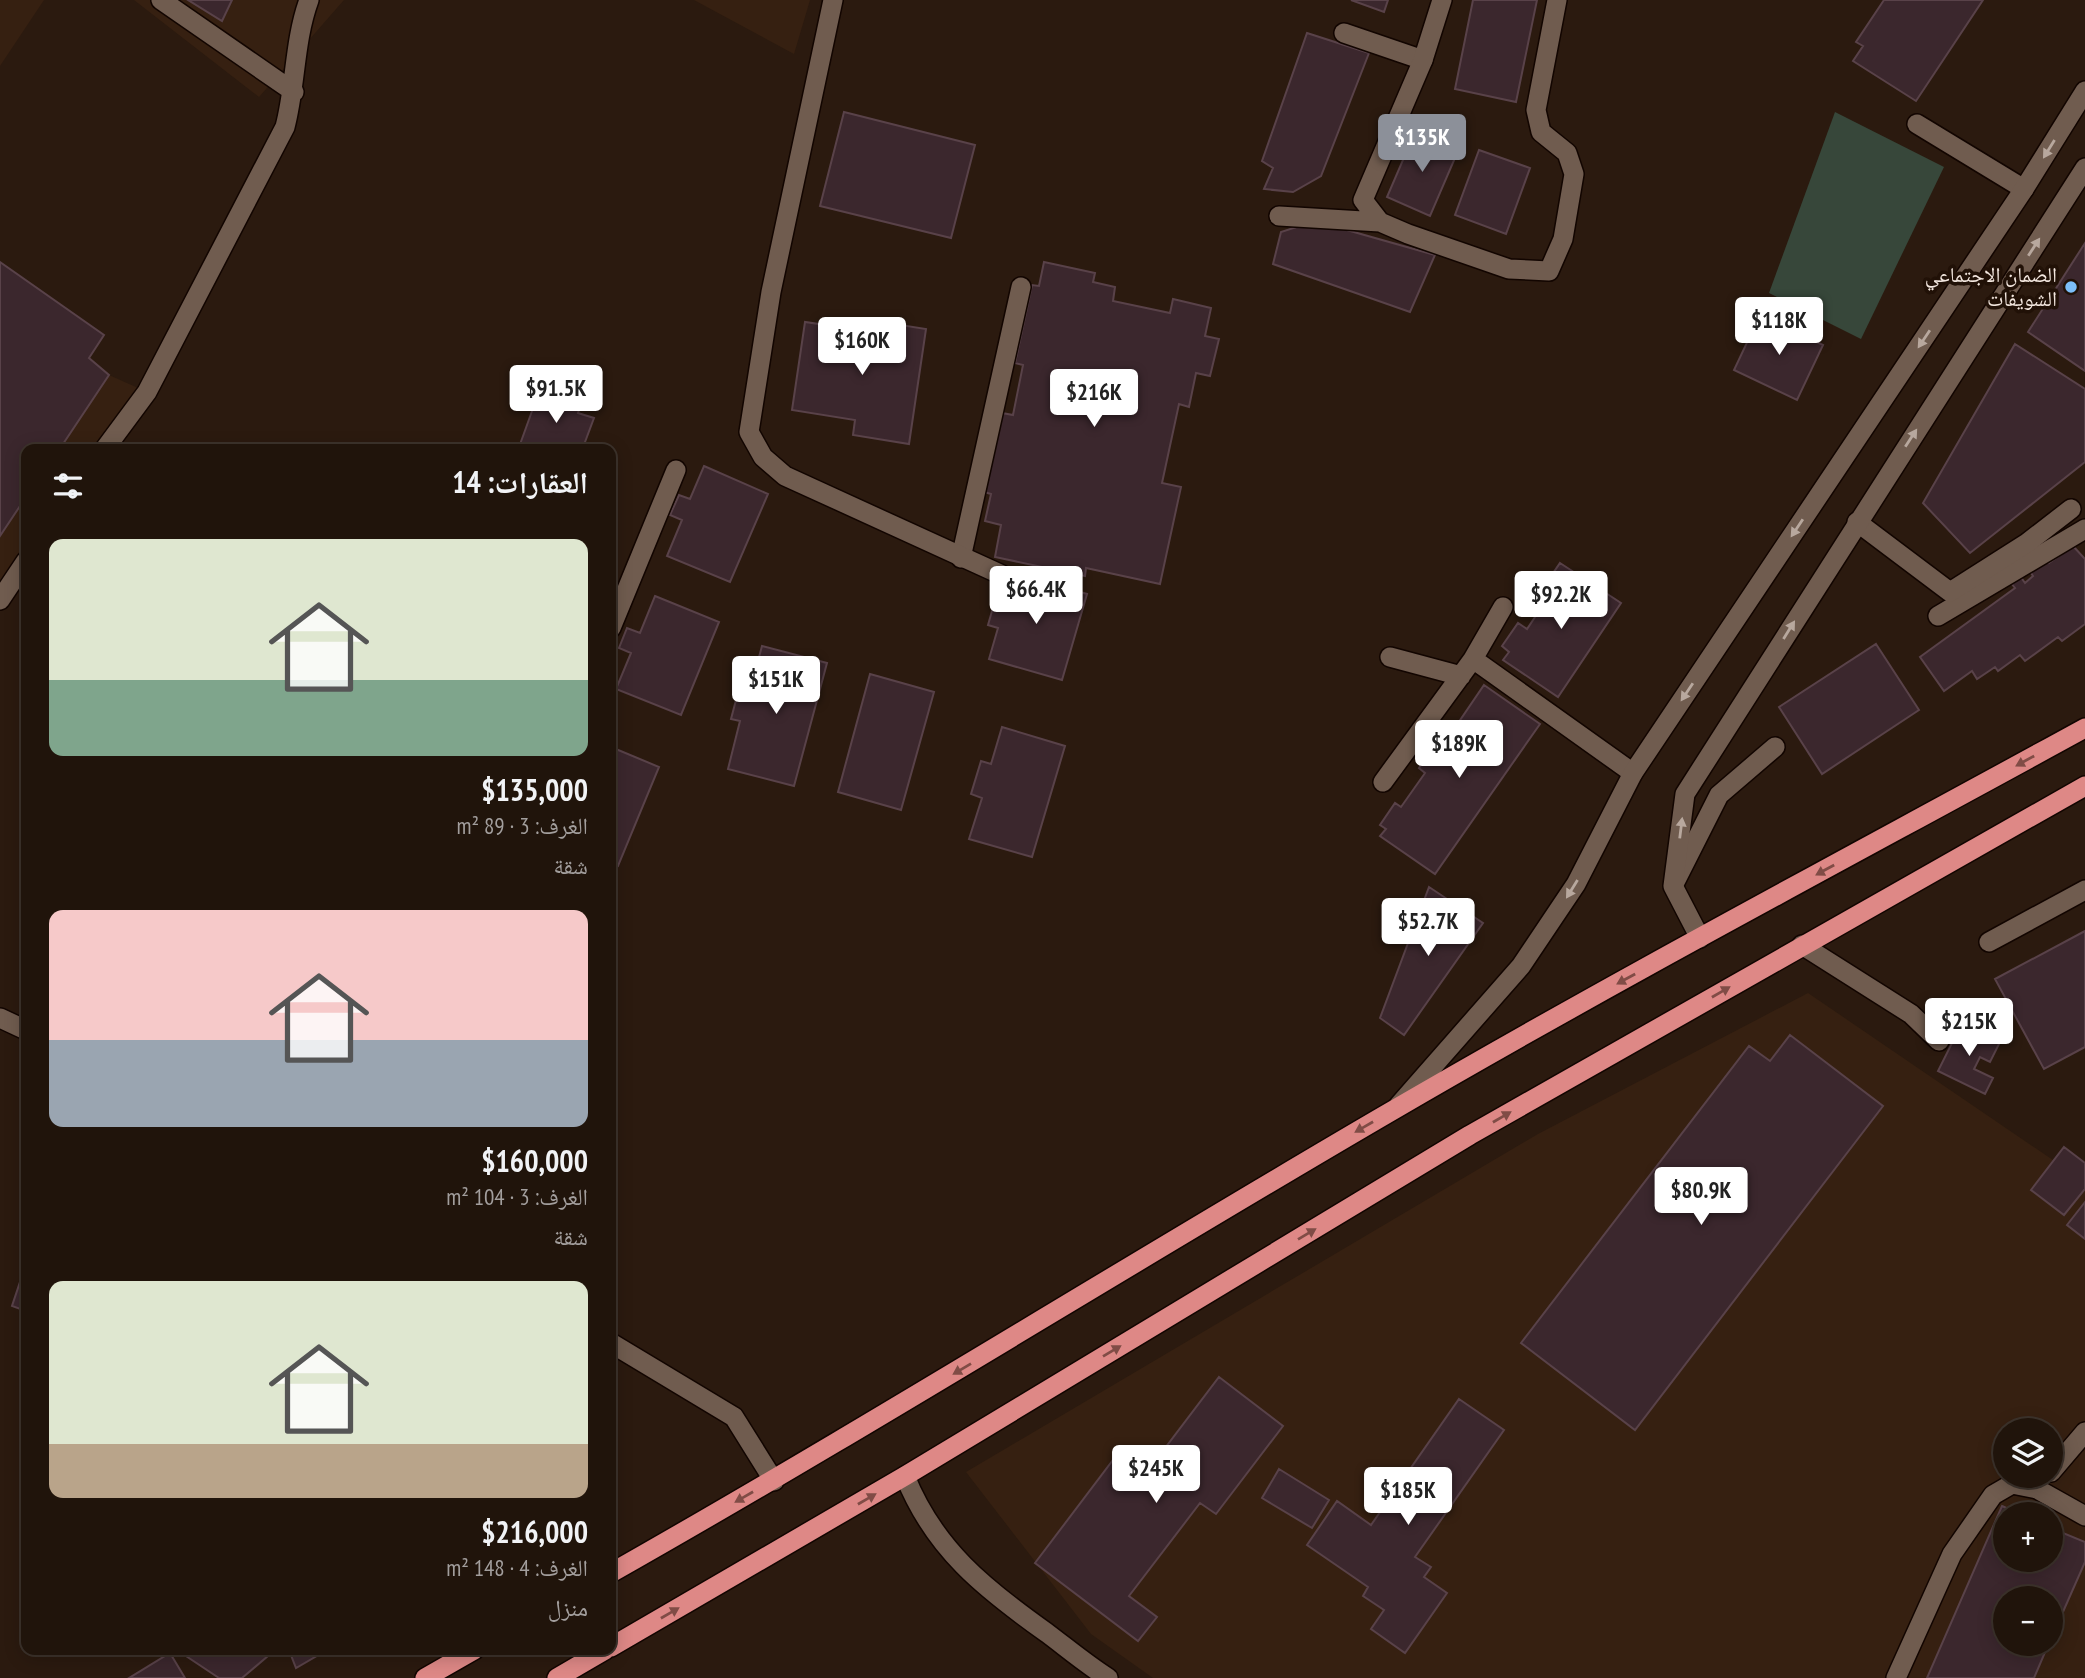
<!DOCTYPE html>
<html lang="ar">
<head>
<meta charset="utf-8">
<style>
  :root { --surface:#20140b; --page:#2d2119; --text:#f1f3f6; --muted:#a29e9d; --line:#3d332c; --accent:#8c9099 }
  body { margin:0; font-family:"PT Sans Narrow","Noto Naskh Arabic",sans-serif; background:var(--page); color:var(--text); direction:rtl; height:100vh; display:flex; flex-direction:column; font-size:26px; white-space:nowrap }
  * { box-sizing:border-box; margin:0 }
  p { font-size:23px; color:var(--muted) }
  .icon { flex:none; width:38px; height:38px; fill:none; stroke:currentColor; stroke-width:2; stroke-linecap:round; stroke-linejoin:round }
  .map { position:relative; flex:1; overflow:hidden; direction:ltr }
  .sheet { position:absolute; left:21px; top:444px; width:595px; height:1211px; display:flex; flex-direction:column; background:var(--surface); border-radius:14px; box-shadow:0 4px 18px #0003,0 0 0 2px var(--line); direction:rtl }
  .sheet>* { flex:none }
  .buttons { position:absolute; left:1993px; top:1418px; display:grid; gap:14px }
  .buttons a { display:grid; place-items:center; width:70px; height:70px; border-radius:50%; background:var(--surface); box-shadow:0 4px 18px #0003,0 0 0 2px var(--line); font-size:35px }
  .price { position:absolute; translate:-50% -60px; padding:0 16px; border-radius:7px; background:#fff; color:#222; font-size:23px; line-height:46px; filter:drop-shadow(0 2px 4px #0008) }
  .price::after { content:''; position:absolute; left:50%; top:42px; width:21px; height:16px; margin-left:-10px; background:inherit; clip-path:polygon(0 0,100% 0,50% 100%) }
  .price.on { background:var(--accent); color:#fff }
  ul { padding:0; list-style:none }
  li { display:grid; align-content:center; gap:14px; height:371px; padding:0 28px }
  li span { display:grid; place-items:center; height:217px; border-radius:14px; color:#555 }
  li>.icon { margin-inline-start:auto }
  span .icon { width:126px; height:126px; fill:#fffc; stroke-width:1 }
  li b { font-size:30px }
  h2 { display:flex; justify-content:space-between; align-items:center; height:84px; padding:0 28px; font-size:30px }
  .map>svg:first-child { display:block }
  .built { fill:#362011; fill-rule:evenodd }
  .green { fill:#37473a }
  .building { fill:#3b272d; stroke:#594249; stroke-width:2 }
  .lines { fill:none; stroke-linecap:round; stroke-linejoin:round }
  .service-casing { stroke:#120500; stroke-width:22 }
  .minor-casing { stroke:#120500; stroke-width:22 }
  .tertiary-casing { stroke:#120500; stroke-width:22 }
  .trunk-casing { stroke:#120500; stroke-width:22 }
  .service { stroke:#705c4f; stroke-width:19 }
  .minor { stroke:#705c4f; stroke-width:19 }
  .tertiary { stroke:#705c4f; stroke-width:19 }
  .trunk { stroke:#de8886; stroke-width:19 }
  .oneway { fill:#b8a89e }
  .oneway2 { fill:#804c46 }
  .poi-dot { fill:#7cbef9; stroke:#211107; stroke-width:2.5 }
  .labels { text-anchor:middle; stroke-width:7; stroke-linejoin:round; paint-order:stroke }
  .poi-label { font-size:21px; fill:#f3e7df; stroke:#211107; text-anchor:end }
</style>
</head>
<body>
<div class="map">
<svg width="2085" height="1678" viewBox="0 0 2085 1678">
  <rect width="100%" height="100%" fill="#2b1a0f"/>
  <!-- built -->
  <path class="built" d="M0,0H44L0,66Z
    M134,0H344L259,97Z
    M694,0H810L794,54Z
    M0,286L109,375L147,392L104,450H26V561L0,600Z
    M1808,993L2085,1182V1678H1153L1091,1634L966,1472L1538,1134ZM2006,1430H2051V1475H2006ZM2006,1514H2051V1559H2006ZM2006,1598H2051V1643H2006Z"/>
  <!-- green -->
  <path class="green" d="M1835,112L1944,167L1861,339L1769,293Z"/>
  <!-- building -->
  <path class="building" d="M188,0H232L222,21Z
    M1351,0H1388L1384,12Z
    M1473,0H1537L1516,102L1455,89Z
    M1884,0H1983L1916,101L1853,61L1863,46L1856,42Z
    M1307,33L1369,53L1321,176L1293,192L1264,189L1273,168L1262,161Z
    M844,112L975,145L951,238L820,206Z
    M1415,132L1458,151L1430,216L1387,197Z
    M1479,150L1530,168L1506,234L1455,215Z
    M1315,221L1435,255L1410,312L1273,264L1281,232Z
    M2085,243V371L2028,332Z
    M0,262L104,335L89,358L109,375L59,450H26V497L0,536Z
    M1044,262L1095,273L1093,282L1115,287L1113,301L1170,313L1173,299L1211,308L1205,336L1219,339L1210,376L1196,373L1189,407L1179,404L1162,483L1181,487L1160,584L1086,568L1085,576L995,557L1001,525L985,521L991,494L984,492L1002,413L1013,415L1023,365L1015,363L1032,285L1039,286Z
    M1760,315L1823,345L1797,400L1734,370Z
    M875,321L926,329L909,444L853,435L855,420L792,410L805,322L873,332Z
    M2015,344L2085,389V462L1970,553L1923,503Z
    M548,388L582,401L578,413L594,418L582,450H518L536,400L543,403Z
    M704,466L768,494L730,582L667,556L682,520L670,515L679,495L690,499Z
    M2073,546L2085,559V624L2062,641L2058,637L2025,661L2020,655L1998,671L1995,667L1977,679L1972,671L1944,691L1920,657L2015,588L2011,583L2020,576L2025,583L2033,576L2029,570L2045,558L2049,563Z
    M1560,563L1621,603L1558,697L1503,660L1509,652L1502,646L1518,623L1527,629L1549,596L1541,591Z
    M1016,573L1087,594L1062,680L989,659L998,628L988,625L996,597L1007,601Z
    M655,596L719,622L681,715L616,689L631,653L619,648L627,628L640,633Z
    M1876,644L1919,710L1822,774L1779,707Z
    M762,646L827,663L794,786L728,769L740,721L731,719L740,685L751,687Z
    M870,674L934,692L901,810L838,792Z
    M1484,685L1540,724L1435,874L1380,836L1386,829L1380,825L1395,803L1401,807L1425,773L1419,768L1431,750L1437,754Z
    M1002,727L1065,746L1032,857L969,839L982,798L971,794L981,761L991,764Z
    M611,747L659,767L618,866L611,863Z
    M1429,887L1483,923L1404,1035L1380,1018Z
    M2085,931V1047L2044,1069L1995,979Z
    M1962,1023L2000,1042L1990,1062L1980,1057L1974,1069L1993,1078L1985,1094L1938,1071Z
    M1790,1035L1883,1106L1635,1430L1521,1343L1749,1046L1770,1061Z
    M2064,1147L2085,1163V1189L2064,1215L2031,1190Z
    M2085,1202V1239L2067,1225Z
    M26,1264V1311L12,1306Z
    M1219,1377L1283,1426L1216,1514L1200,1503L1129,1596L1157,1617L1138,1641L1035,1563L1116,1456L1143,1477Z
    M1459,1399L1504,1430L1415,1557L1431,1567L1424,1577L1447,1593L1405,1653L1371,1629L1384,1610L1363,1596L1368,1587L1307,1545L1337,1501L1371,1525Z
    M1279,1469L1329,1500L1312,1528L1262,1498Z
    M2002,1506L2020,1514H2006V1559H2051V1528L2085,1542V1562L2051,1639V1598H2006V1643H2049L2034,1678H1927Z
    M177,1650H275L242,1678H219Z
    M289,1650H327L296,1668Z
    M170,1653L185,1678H129Z"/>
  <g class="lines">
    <defs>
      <path id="service" d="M161,0L294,92
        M1344,33L1423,60
        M104,450L147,392L285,127C296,85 294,41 309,0
        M961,558L1021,287
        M0,600L26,561
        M1938,616L2085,529
        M611,628L676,470
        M1390,657L1461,676
        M1473,659L1503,607
        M1383,782L1473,659L1633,773
        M1989,942L2085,890
        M0,1018L26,1030
        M611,1343L734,1417L774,1481
        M2051,1472L2085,1432
        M905,1476C934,1549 985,1589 1047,1633C1067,1648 1086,1664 1108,1678
        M1896,1678L1952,1554L1993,1495L2012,1484L2037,1489L2085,1516"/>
      <path id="minor" d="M833,0L771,292L749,432L763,457L785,476L1002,575
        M1442,0L1423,60L1363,200L1380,222L1408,234L1509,269L1549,271L1563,239L1574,174L1567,153L1541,132L1536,110L1557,0
        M1917,124L2024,189
        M1279,216L1380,222
        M1857,522L1950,592L2027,543L2071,509
        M1675,882L1719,795L1775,747
        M1802,945L1911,1014L1939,1041"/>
      <path id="tertiary" d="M1700,938L1673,886L1685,794L2085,168
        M1399,1105L1521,966L1576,884L1633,773L2024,189L2085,91"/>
      <path id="trunk" d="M611,1573C874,1424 1129,1264 1390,1112C1618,979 1853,855 2085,728
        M611,1647L905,1476L1470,1135L2085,786
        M425,1678L474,1650
        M557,1678L605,1650"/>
    </defs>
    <!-- service casing -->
    <use href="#service" class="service-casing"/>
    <!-- minor casing -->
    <use href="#minor" class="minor-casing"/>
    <!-- tertiary casing -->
    <use href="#tertiary" class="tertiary-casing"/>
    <!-- trunk casing -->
    <use href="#trunk" class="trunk-casing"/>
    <!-- service -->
    <use href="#service" class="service"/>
    <!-- minor -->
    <use href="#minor" class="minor"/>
    <!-- tertiary -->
    <use href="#tertiary" class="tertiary"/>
    <!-- trunk -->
    <use href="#trunk" class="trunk"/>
  </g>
  <!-- one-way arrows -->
  <defs><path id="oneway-solid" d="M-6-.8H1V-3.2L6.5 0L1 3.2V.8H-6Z" transform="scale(1.75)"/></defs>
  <g class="oneway">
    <use href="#oneway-solid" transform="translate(2049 149) rotate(122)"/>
    <use href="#oneway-solid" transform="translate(2034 247) rotate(-57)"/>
    <use href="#oneway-solid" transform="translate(1924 339) rotate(124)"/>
    <use href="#oneway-solid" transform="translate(1911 438) rotate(-57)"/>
    <use href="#oneway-solid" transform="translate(1797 528) rotate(124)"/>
    <use href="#oneway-solid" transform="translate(1789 630) rotate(-58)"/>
    <use href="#oneway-solid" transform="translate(1687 692) rotate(124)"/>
    <use href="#oneway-solid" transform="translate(1681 828) rotate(-83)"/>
    <use href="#oneway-solid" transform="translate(1572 889) rotate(122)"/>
  </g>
  <g class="oneway2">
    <use href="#oneway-solid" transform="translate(2025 761) rotate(151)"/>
    <use href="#oneway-solid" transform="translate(1825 870) rotate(151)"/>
    <use href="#oneway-solid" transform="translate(1626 979) rotate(151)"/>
    <use href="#oneway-solid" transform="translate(1721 992) rotate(-30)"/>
    <use href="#oneway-solid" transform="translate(1502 1117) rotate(-30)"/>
    <use href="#oneway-solid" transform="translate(1364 1127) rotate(150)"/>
    <use href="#oneway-solid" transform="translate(1307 1234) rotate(-31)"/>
    <use href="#oneway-solid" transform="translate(1112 1351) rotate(-31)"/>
    <use href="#oneway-solid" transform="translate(962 1369) rotate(149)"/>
    <use href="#oneway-solid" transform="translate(744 1497) rotate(150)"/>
    <use href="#oneway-solid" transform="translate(867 1499) rotate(-30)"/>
    <use href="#oneway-solid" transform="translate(670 1613) rotate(-30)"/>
  </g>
  <!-- markers -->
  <circle class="poi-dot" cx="2071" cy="287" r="7"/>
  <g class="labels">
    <!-- poi labels -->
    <g class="poi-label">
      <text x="2057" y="282">الضمان الاجتماعي<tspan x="2057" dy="24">الشويفات</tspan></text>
    </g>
  </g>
</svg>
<div class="buttons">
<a><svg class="icon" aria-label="layers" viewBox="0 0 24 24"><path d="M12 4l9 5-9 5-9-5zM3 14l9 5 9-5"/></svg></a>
<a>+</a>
<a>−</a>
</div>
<b class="price on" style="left:1422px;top:174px">$135K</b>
<b class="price" style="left:1779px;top:357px">$118K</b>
<b class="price" style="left:862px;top:377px">$160K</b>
<b class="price" style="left:556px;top:425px">$91.5K</b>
<b class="price" style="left:1094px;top:429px">$216K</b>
<b class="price" style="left:1036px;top:626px">$66.4K</b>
<b class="price" style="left:1561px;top:631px">$92.2K</b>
<b class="price" style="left:776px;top:716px">$151K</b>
<b class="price" style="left:1459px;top:780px">$189K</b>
<b class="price" style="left:1428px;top:958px">$52.7K</b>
<b class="price" style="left:1969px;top:1058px">$215K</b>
<b class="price" style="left:1701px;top:1227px">$80.9K</b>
<b class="price" style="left:1156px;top:1505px">$245K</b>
<b class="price" style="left:1408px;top:1527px">$185K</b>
<section class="sheet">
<h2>العقارات: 14<svg class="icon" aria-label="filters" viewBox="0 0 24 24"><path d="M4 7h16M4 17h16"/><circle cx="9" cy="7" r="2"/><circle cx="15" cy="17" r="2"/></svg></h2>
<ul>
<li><span style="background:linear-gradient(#dfe7d0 65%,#7fa58c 0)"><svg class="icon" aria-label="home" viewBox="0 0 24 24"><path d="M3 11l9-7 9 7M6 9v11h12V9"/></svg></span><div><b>$135,000</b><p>الغرف: 3 · 89 m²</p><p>شقة</p></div></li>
<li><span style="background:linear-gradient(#f6c9c9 60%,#9aa5b1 0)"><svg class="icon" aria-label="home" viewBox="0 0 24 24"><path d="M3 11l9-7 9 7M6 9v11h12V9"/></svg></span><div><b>$160,000</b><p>الغرف: 3 · 104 m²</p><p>شقة</p></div></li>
<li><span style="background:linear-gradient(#dfe7d0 75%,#b9a48a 0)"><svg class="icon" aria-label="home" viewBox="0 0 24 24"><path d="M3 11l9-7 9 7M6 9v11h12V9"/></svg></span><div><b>$216,000</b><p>الغرف: 4 · 148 m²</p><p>منزل</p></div></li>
</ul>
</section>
</div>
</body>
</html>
